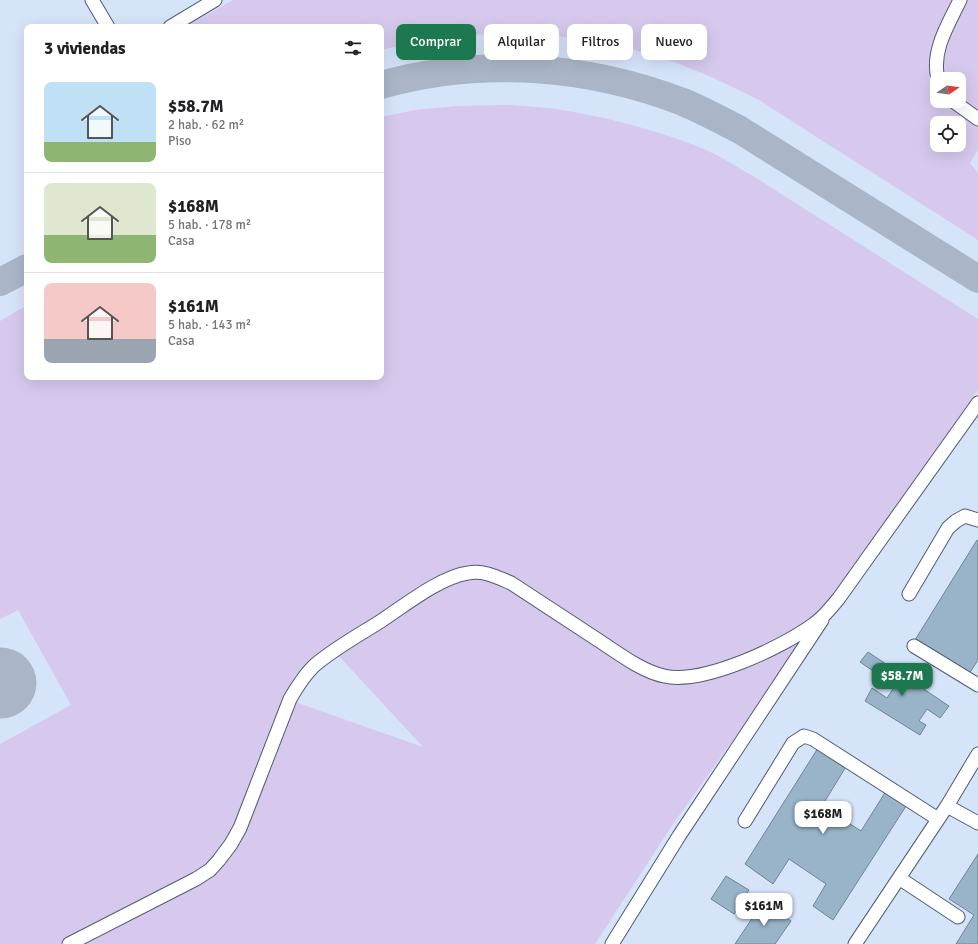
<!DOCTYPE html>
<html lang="es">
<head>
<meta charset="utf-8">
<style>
  :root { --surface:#fff; --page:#f2f2f2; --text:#202124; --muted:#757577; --line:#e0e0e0; --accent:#1c784e }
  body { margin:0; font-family:Signika,sans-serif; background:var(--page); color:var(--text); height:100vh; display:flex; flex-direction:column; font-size:15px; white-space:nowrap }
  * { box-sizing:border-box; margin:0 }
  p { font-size:13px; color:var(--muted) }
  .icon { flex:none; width:22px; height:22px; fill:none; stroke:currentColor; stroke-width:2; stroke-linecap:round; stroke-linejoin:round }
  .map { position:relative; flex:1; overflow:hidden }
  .details { position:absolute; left:24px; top:24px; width:360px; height:356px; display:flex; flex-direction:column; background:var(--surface); border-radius:8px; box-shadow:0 4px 16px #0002 }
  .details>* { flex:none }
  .top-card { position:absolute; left:396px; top:24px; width:380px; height:36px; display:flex; gap:8px }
  .needle { width:26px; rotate:77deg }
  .controls { position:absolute; left:930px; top:72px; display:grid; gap:8px }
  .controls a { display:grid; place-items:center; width:36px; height:36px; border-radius:8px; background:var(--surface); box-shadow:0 4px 16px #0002; font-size:20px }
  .price { position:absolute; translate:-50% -34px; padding:0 9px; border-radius:8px; background:#fff; color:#222; font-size:13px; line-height:26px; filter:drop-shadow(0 1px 2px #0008) }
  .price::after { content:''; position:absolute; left:50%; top:24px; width:12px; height:9px; margin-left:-6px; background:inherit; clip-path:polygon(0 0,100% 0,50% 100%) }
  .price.current { background:var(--accent); color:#fff }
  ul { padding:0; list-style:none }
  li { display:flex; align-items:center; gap:12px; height:100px; padding:0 20px }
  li+li { border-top:1px solid var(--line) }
  li span { display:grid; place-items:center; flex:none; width:112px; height:80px; border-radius:8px; color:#555 }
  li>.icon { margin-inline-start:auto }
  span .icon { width:48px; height:48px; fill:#fffc; stroke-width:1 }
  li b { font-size:17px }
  h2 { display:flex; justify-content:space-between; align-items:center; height:48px; padding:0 20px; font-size:17px }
  .pill { padding:0 14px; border-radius:8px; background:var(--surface); box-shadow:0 4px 16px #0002; font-size:14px; line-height:36px }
  .pill.current { background:var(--accent); color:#fff }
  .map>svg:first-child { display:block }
  .green { fill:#d6c9ed; fill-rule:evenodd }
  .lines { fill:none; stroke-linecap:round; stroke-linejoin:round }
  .taxiway { stroke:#aab6c8; stroke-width:28 }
  .runway { stroke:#aab6c8; stroke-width:71 }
  .building { fill:#99b4c9; stroke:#6b8699 }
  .minor-casing { stroke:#4e5d74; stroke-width:15 }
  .minor { stroke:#fff; stroke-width:13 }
</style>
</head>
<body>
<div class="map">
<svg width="978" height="944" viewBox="0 0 978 944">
  <rect width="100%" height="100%" fill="#d6e4fa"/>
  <!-- green -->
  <path class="green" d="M233,0H953C944,20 928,45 930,68C931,80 937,89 937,101H943L947,105L978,126V150L970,163L978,173V240L759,100C733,87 708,75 682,65C608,38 527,28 449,37C426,40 404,45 381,50V27H185ZM937,123H959V145H937Z
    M967,0H978V111L959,98V79H945L943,70V54Z
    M508,105C524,106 541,107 557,109C605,117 654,129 699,147C721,156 741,169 761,181L978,319V390L841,589L807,624L763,649L708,668L684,672L664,670L632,659L517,583L470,567L325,649L308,662L295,676L284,701L237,825L204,869L68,944H0V744L71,705L18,610L0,619V321L27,305V377H381V117L415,110L457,106Z
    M479,577L502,584L663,681L799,640L802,644L673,824L595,944H78L216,870L295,702L423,747L338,655L432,594L458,580Z"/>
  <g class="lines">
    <!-- taxiway -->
    <path class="taxiway" d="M381,85C480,57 587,65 683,102C702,110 721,120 740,130L978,279
      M0,282L27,268"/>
    <!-- runway -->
    <path class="runway" d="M0,683H1"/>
  </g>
  <!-- building -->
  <path class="building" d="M977,540L978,541V660L969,674L915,640Z
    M868,652L949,706L940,718L927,709L919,721L926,725L920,735L865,701L872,688L887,698L895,686L860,662Z
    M818,748L847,765L822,806L861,831L886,791L908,803L833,920L813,906L826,884L789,859L773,884L745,864Z
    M978,854V944H956L974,915L949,899Z
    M726,876L749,890L734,914L711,899Z
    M763,902L791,921L775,944H735Z"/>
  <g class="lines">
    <defs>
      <path id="minor" d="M92,0L108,27
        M170,27L215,0
        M938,79C931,51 948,25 960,0
        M953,101L978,119
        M909,594L948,528L956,521L965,516L978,520
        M914,646L978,685
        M947,806L978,823
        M745,821L793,743L804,736L813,739L938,819
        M899,878L958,917
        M69,944L196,879L210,870L219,860L231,844L240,828L290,699C297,687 305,674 315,665C335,648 359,635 381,621C404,606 440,577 468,573C484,570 497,577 511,583C540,602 569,621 598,640C618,653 641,671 664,676C703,685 783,647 814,624C824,617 831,608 839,598L978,403
        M612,944L679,836L822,620
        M855,944L947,806L978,754"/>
    </defs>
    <!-- minor casing -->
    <use href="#minor" class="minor-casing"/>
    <!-- minor -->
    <use href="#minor" class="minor"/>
  </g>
</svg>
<div class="controls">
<a><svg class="needle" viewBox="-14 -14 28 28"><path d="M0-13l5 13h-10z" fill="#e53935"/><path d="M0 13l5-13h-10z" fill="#757577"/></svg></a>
<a><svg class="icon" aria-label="locate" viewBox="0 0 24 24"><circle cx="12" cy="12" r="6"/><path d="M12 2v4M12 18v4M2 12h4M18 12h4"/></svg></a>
</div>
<b class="price current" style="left:902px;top:697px">$58.7M</b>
<b class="price" style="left:823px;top:835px">$168M</b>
<b class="price" style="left:764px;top:927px">$161M</b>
<div class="top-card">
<a class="pill current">Comprar</a>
<a class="pill">Alquilar</a>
<a class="pill">Filtros</a>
<a class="pill">Nuevo</a>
</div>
<section class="details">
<h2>3 viviendas<svg class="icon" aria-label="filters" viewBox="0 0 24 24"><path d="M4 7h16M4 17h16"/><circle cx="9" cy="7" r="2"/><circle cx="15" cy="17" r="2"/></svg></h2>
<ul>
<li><span style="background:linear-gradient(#bfe0f5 75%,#8fb573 0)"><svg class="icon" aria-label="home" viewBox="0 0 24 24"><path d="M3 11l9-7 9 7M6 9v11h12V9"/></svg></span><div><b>$58.7M</b><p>2 hab. · 62 m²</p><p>Piso</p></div></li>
<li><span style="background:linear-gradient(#dfe7d0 65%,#8fb573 0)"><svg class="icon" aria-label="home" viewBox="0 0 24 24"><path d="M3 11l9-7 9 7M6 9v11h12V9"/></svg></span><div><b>$168M</b><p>5 hab. · 178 m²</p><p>Casa</p></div></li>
<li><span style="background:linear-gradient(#f6c9c9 70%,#9aa5b1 0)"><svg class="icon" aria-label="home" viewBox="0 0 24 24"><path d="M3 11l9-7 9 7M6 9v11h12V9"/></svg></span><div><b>$161M</b><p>5 hab. · 143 m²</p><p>Casa</p></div></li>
</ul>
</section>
</div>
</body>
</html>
